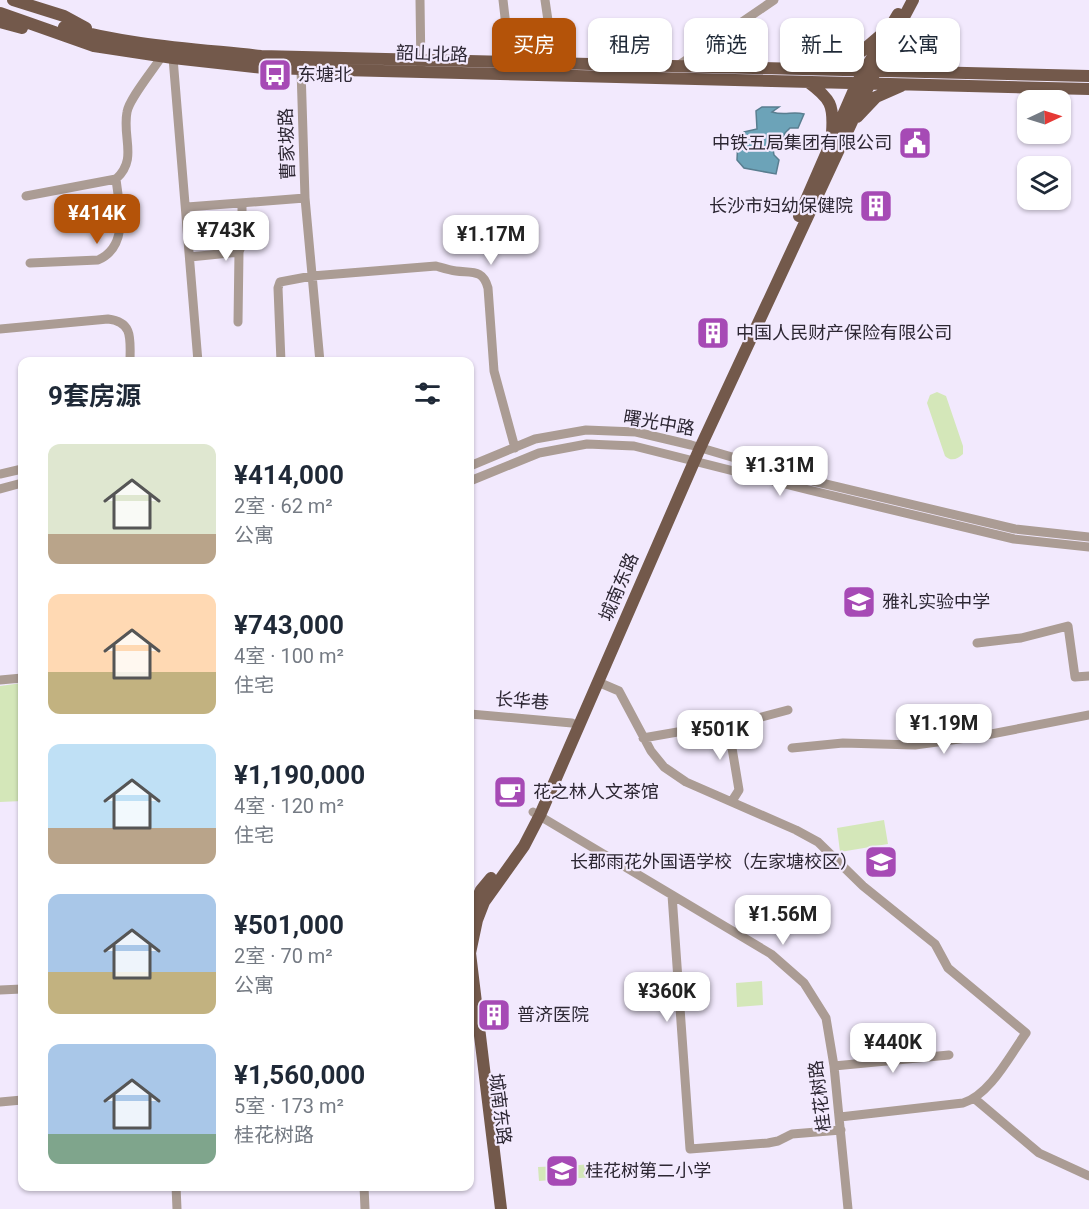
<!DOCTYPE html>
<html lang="zh">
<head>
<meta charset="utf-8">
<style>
  :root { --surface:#fff; --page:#f2f2f3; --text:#1f2937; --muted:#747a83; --accent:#b45309 }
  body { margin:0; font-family:Roboto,"Noto Sans SC",sans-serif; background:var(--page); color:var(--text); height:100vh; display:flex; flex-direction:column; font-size:22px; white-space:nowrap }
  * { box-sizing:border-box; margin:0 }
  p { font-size:20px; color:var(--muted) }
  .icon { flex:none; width:33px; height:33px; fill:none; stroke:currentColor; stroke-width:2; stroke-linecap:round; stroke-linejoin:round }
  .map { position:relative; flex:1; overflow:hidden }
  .details { position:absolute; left:18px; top:357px; width:456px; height:834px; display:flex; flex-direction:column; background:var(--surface); border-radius:12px; box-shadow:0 2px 4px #0004 }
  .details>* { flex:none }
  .top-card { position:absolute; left:492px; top:18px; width:507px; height:54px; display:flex; gap:12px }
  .needle { width:39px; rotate:86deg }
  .buttons { position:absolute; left:1017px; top:90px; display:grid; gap:12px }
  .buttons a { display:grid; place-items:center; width:54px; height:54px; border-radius:12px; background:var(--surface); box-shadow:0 2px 4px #0004; font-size:30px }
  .price { position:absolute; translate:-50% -51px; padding:0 14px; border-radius:12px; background:#fff; color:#222; font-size:20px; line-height:39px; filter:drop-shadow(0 2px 3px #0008) }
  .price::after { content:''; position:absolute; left:50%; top:36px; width:18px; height:14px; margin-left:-9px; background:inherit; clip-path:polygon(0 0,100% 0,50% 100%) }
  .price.on { background:var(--accent); color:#fff }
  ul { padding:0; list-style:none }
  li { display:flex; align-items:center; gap:18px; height:150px; padding:0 30px }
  li span { display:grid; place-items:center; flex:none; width:168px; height:120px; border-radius:12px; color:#555 }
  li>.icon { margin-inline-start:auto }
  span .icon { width:72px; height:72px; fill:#fffc; stroke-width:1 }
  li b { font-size:26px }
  h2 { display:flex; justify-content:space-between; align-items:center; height:72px; padding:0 30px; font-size:26px }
  .chip { padding:0 21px; border-radius:12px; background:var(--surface); box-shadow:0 2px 4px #0004; font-size:21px; line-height:54px }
  .chip.on { background:var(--accent); color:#fff }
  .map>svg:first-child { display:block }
  .green { fill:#d4e7b9 }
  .water { fill:#6ca3b8; stroke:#597e90; stroke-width:1.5 }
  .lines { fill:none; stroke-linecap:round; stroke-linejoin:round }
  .minor { stroke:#ab9c94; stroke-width:9 }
  .major { stroke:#73594b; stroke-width:12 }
  .labels { text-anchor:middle; stroke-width:4.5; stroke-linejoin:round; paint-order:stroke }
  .street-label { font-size:18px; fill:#2d2733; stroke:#f2e9fd }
  .poi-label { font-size:18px; fill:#2d2733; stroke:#f2e9fd; text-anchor:start }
</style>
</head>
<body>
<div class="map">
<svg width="1089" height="1209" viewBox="0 0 1089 1209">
  <rect width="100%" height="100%" fill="#f2e9fd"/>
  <!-- green -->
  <path class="green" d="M937,392L946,396L963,446V454C958,459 951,462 945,456L927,403L930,395Z
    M22,683V801L0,802V686Z
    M884,820L888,844L840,852L837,828Z
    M762,981L763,1005L737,1007L736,983Z
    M592,1164L593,1177L568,1179L567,1166Z
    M562,1166L563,1179L539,1181L538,1167Z"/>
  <!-- water -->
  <path class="water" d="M762,107H779L772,112C785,116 792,111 804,114L798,128H790L785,133L779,146L773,149L774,155L779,160L776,174L744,168L737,160L738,138L744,132L757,129L756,111Z"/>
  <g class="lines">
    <!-- minor -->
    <path class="minor" d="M420,0L421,71
      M503,0L510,61
      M545,0L550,34
      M173,58L198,362
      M679,65L774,0
      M301,69L305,198L320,362
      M26,196L116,179C138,159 122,138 127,112C129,99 154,69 162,56
      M187,207L305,198
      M190,257L239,252
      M30,263L98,260C130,246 119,206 116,179
      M238,322L239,252L242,244V203
      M0,329L108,319C134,322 130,340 130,362
      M281,362L278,288L280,282L312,276L436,266C443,268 449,270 456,271C472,273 483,269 488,288L494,371L515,448
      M470,466L535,439L586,430L636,432L691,445L813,481L1015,529L1089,537
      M0,474L22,469
      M470,481L539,453L587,444L634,446L809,490L1014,539L1089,547
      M0,489L22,483
      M977,643L1021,638L1068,626L1075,677L1089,676
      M0,680L22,678
      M598,682L619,691L651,751L664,767L686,782L796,830L818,842L863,886L935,944L948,968L1026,1033C1010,1055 990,1095 963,1103L840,1117
      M470,714L572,723
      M728,724L739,790L732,801
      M643,738L758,718L788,710
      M792,748L843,743L915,745L981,736L1089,715
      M533,812L771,954L804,983L826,1018L834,1066L848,1209
      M672,895L690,1149L768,1143L778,1141L792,1134L841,1130
      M0,990L22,989
      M834,1066L949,1055
      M975,1099L1039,1153L1089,1176
      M0,1102L22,1100
      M176,1186L177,1209
      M364,1186L365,1209"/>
    <!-- major -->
    <path class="major" d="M13,0L64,16L86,28
      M0,13L94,46L173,58L264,68L1089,89
      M0,22L22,28
      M64,27C124,45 198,49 261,56L1089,76
      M899,28C903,47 907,63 928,70
      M832,67L862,51L882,34
      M808,82C831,99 834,105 832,133
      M857,117L876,97L901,86
      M799,216L857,83L898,14
      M470,915L481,890L491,878
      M501,1209L470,953L477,920L484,902L524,846L540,815L700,448L876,70L913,0"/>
  </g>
  <!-- icons -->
  <defs>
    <symbol id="bus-square" viewBox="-11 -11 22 22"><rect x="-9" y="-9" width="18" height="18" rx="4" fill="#a64ab5" stroke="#f2e9fd"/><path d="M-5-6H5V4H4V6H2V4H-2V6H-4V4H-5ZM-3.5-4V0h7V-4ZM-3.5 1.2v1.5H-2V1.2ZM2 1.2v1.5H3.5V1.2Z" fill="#fff"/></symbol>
    <symbol id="civic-square" viewBox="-11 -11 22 22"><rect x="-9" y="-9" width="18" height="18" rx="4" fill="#a64ab5" stroke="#f2e9fd"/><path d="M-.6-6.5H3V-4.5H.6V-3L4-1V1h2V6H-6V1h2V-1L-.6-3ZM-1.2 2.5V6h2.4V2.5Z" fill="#fff"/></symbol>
    <symbol id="building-square" viewBox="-11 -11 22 22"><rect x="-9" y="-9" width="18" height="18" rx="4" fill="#a64ab5" stroke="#f2e9fd"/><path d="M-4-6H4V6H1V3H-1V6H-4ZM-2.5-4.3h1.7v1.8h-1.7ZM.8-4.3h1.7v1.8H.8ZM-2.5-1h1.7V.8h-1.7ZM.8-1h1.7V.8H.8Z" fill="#fff"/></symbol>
    <symbol id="school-square" viewBox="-11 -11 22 22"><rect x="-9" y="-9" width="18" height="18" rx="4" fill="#a64ab5" stroke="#f2e9fd"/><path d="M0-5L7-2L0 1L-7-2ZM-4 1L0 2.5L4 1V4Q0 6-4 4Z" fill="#fff"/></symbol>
    <symbol id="cafe-square" viewBox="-11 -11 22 22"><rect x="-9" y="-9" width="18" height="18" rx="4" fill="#a64ab5" stroke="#f2e9fd"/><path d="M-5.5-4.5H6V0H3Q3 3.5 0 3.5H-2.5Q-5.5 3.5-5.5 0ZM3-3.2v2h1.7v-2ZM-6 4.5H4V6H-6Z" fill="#fff"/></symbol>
  </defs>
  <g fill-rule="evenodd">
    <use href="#bus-square" x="256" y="56" width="38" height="38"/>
    <use href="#civic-square" x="896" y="124" width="38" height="38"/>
    <use href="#building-square" x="857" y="187" width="38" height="38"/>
    <use href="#building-square" x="694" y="314" width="38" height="38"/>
    <use href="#school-square" x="840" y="583" width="38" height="38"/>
    <use href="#cafe-square" x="491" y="773" width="38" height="38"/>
    <use href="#school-square" x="862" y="843" width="38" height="38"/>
    <use href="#building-square" x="475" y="996" width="38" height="38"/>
    <use href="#school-square" x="543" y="1152" width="38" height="38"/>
  </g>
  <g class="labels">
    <!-- street labels -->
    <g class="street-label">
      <text transform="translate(432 54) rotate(2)" y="6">韶山北路</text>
      <text transform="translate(287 144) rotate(-92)" y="6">曹家坡路</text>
      <text transform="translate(659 423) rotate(10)" y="6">曙光中路</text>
      <text transform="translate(619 587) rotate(-67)" y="6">城南东路</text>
      <text transform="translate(522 701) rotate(4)" y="6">长华巷</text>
      <text transform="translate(820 1096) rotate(-97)" y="6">桂花树路</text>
      <text transform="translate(500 1109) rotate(83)" y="6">城南东路</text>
    </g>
    <!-- poi labels -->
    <g class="poi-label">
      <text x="298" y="81">东塘北</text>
      <text x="892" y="149" text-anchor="end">中铁五局集团有限公司</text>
      <text x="853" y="212" text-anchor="end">长沙市妇幼保健院</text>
      <text x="736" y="339">中国人民财产保险有限公司</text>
      <text x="882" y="608">雅礼实验中学</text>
      <text x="533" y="798">花之林人文茶馆</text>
      <text x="858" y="868" text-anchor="end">长郡雨花外国语学校（左家塘校区）</text>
      <text x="517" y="1021">普济医院</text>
      <text x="585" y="1177">桂花树第二小学</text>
    </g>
  </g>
</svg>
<div class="buttons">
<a><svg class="needle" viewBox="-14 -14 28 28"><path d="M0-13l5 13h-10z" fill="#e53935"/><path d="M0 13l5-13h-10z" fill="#747a83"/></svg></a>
<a><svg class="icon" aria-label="layers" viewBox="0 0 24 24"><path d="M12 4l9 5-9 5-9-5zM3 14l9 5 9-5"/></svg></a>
</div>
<b class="price on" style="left:97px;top:245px">¥414K</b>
<b class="price" style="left:226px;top:262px">¥743K</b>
<b class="price" style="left:491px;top:266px">¥1.17M</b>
<b class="price" style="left:780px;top:497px">¥1.31M</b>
<b class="price" style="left:944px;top:755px">¥1.19M</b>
<b class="price" style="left:720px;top:761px">¥501K</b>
<b class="price" style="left:783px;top:946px">¥1.56M</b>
<b class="price" style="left:667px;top:1023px">¥360K</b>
<b class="price" style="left:893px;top:1074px">¥440K</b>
<div class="top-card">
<a class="chip on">买房</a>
<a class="chip">租房</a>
<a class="chip">筛选</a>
<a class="chip">新上</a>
<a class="chip">公寓</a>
</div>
<section class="details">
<h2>9套房源<svg class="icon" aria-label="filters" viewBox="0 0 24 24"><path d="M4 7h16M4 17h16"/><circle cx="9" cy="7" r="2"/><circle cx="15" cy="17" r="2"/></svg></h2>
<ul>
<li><span style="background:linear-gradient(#dfe7d0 75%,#b9a48a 0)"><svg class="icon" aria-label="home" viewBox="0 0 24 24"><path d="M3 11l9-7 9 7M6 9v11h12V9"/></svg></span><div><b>¥414,000</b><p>2室 · 62 m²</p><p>公寓</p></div></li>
<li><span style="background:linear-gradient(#ffd9b3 65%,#c2b280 0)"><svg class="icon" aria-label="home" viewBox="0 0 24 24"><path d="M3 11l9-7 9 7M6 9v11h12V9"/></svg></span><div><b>¥743,000</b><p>4室 · 100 m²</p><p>住宅</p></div></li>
<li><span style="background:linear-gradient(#bfe0f5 70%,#b9a48a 0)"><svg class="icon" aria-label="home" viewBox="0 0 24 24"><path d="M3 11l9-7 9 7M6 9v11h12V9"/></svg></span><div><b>¥1,190,000</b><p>4室 · 120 m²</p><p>住宅</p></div></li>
<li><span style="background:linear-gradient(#a9c7e8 65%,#c2b280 0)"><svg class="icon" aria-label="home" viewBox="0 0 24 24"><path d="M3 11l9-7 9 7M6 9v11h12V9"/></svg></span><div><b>¥501,000</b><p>2室 · 70 m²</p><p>公寓</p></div></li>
<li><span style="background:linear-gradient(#a9c7e8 75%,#7fa58c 0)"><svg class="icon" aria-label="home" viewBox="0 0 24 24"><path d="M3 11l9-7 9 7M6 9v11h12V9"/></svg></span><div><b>¥1,560,000</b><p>5室 · 173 m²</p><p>桂花树路</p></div></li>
</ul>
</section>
</div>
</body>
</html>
